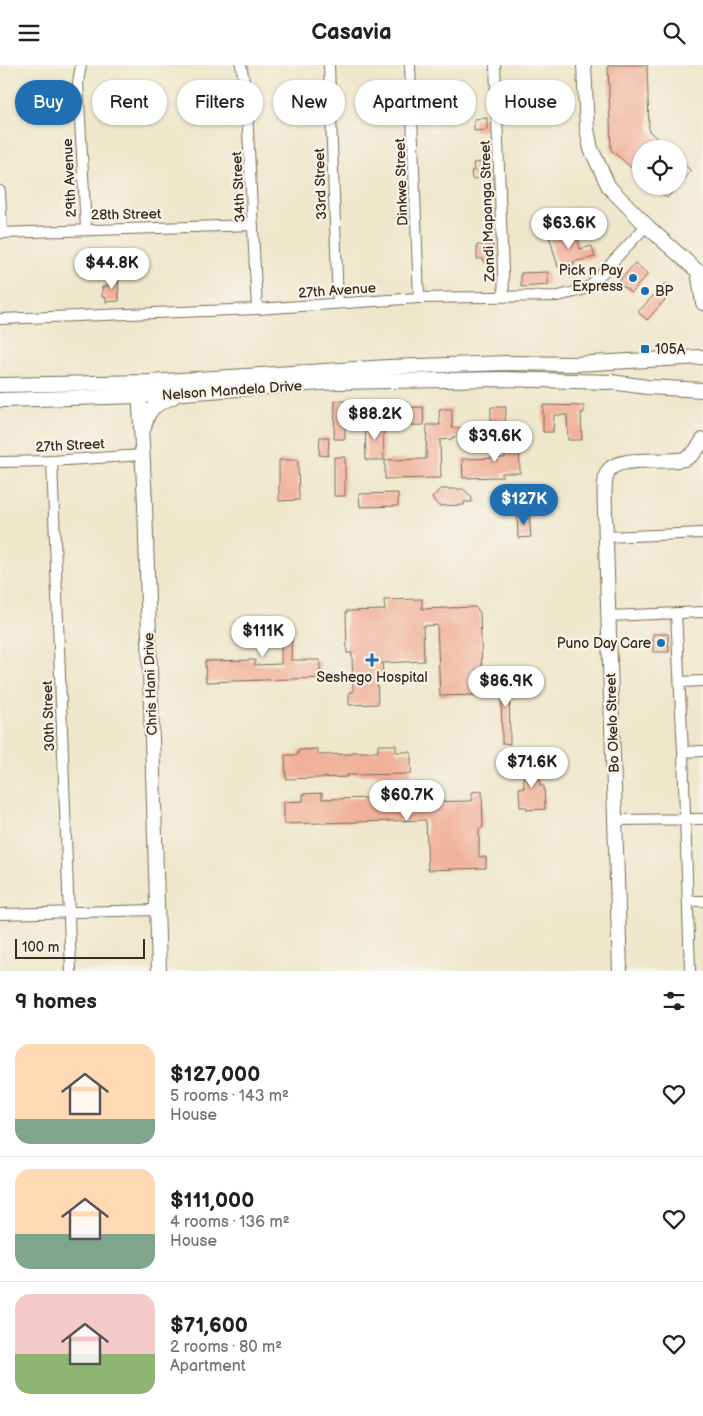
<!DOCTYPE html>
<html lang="en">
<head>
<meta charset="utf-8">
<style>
  :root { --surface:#fff; --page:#f6f6f6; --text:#222; --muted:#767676; --line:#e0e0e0; --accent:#1f6fb2 }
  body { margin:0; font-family:"Balsamiq Sans",sans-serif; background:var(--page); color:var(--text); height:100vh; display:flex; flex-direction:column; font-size:19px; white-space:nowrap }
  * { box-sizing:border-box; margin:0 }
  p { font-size:16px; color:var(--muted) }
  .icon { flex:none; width:28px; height:28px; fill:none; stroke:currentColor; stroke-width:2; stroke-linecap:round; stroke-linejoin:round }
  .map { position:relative; height:906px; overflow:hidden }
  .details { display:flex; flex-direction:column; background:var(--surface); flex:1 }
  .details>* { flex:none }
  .hud { position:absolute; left:15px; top:15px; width:674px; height:45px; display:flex; gap:10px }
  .controls { position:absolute; left:632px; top:75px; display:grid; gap:10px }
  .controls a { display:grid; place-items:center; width:55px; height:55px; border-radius:50%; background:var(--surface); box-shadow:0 1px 4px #0004; font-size:25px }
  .scale { position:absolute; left:15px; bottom:12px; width:130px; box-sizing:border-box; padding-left:5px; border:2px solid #3b2a1e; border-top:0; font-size:14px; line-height:18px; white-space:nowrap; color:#3b2a1e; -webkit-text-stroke:4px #f7f3e8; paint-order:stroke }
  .price { position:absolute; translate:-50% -42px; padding:0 11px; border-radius:18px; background:#fff; color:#222; font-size:16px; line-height:32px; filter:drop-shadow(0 1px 2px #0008) }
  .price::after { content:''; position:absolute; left:50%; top:30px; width:15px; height:11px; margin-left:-8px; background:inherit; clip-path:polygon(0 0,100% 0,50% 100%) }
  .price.active { background:var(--accent); color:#fff }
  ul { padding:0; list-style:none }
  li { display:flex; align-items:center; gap:15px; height:125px; padding:0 15px }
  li+li { border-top:1px solid var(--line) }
  li span { display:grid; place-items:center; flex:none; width:140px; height:100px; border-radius:15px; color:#555 }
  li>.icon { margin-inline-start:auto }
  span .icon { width:60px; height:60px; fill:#fffc; stroke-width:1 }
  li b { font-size:21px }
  h2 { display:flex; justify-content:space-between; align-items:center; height:60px; padding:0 15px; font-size:21px }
  .tag { padding:0 18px; border-radius:22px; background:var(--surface); box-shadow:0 1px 4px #0004; font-size:18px; line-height:45px }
  .tag.active { background:var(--accent); color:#fff }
  header { display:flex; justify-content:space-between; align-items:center; height:65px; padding:0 15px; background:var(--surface); font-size:22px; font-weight:700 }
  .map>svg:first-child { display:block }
  .building { fill:#f1b09a }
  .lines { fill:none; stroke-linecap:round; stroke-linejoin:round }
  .street-casing { stroke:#7a6c5b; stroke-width:12 }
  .secondary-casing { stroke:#7a6c5b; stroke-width:16 }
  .street { stroke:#fff; stroke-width:10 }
  .secondary { stroke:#fff; stroke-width:14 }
  .poi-dot { fill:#1f6fb2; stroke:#f7f3e8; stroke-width:2 }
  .labels { text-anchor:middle; stroke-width:4.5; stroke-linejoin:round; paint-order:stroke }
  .street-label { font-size:14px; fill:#3b2a1e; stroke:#f7f3e8 }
  .poi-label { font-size:14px; fill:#3b2a1e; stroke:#f7f3e8; text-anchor:end }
</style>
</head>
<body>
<header><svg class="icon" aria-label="menu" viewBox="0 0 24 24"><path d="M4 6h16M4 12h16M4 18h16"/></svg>Casavia<svg class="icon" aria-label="search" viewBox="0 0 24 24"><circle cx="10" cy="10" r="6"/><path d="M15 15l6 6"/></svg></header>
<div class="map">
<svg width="703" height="906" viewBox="0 0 703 906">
  <rect width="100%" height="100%" fill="#f7f3e8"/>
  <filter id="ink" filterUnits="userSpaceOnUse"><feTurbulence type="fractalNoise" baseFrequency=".02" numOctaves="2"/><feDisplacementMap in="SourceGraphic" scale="10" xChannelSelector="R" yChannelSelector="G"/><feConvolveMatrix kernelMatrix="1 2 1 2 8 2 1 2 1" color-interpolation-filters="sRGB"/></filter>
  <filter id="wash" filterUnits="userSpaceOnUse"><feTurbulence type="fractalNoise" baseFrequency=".0096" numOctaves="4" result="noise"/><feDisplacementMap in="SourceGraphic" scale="20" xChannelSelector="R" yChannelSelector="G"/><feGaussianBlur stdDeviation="1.12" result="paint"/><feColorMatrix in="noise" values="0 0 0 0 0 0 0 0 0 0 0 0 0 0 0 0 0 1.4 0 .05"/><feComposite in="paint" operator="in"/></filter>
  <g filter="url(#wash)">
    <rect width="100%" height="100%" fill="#eee7cb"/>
    <g id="blocks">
      <!-- building -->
      <path class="building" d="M608,0H647L649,66L668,84H641V111L611,85Z
        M487,53V65L474,66V54Z
        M679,94L691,106L679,120Z
        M485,97L486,113L472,114L471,106H474L473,98Z
        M653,121H678L667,133Z
        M575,164L580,184L592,181L595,192L573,197L575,204L563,207L561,201L558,202L549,170Z
        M477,180H493V198H484L483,194H477Z
        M635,198L648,209L631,228L618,217Z
        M548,207V220L521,222V208Z
        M118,210L119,236L106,237V232H102V222L108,221V211Z
        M665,218L673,226L647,255L638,247Z
        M335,336H345V374H334Z
        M543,340L584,341V348H581L582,375H568L567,350H554L553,367H543Z
        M423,342L424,360L384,361V343Z
        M491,342H506L505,366H491Z
        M439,344H452V363H485V372H452V374L440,375L441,413L385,414V395L426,394L427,360H440Z
        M383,356L384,395H366L365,357Z
        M320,372H329L328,391L319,390Z
        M504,372H519L520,408H502V412L463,413L462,394L505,393Z
        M334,392H345V431H334Z
        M279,395H298L299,435L279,436Z
        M440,424H463L471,431L472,437H464V440L439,441L432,433Z
        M398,428V441L360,442L359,429Z
        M529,448L531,472L518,473L517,449Z
        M422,534V544L475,542L480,547L482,604H476L477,630L440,631L437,560L423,561L424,596L382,598L383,608H377L378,639L349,640V627H353L352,588H347L346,546L385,545L384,535Z
        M236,557H267V563L292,562L291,595H320V613L206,617L205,596L255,595V600L281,599V577L237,578Z
        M653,569H668L669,587H653Z
        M501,607L509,608L510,679L502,678Z
        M378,680H396V687H411V709L347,710V712L286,714L285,690H298V685L318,684V690L352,689V687H378Z
        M539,698L540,721H544L545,744L527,745V742H520L519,723H524L523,699Z
        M482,726L483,763H479V792H486V803L428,805L426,755L284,759V737L303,736V729L322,728V734L380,733V727H398V731H413V737L472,736V727Z"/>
    </g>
  </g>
  <g filter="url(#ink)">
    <use href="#blocks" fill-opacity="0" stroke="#7a6c5b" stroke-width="1"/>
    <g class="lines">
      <defs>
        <path id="street" d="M81,0L78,17L86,164
          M241,0L246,25L257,244
          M329,0L338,238
          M410,0L419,233
          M495,0L504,232
          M0,126L2,168
          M0,168L253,160
          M0,254L257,244L419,233L558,231L579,226L590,221L647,160
          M52,396L71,906
          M0,397L52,396L142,390
          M606,472L703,468
          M676,548L683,687L690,906
          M609,551L703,547
          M680,617L703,616
          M683,687L703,686
          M615,755L703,754
          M688,836H703
          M0,849L156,845"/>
        <path id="secondary" d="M584,0L587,64L591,84L609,122L649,163L703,211
          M698,206L703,238
          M0,320L149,317L389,302L508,298L574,299L703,292
          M139,322L145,439L159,906
          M0,335L140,331L336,317L501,314L611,317L647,322L703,325
          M144,363C148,343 154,340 173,332
          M620,906L605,447C605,435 603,419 607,408C615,389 667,399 684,394C692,392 699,382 703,375"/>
      </defs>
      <!-- street casing -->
      <use href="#street" class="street-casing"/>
      <!-- secondary casing -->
      <use href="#secondary" class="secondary-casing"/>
      <!-- street -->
      <use href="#street" class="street"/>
      <!-- secondary -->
      <use href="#secondary" class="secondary"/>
    </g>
  </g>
  <!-- markers -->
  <g class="poi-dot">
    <circle cx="633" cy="213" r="5"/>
    <circle cx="645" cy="226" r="5"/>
    <rect x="640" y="279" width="10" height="10" rx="2.5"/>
    <circle cx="661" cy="578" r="5"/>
    <path d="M369.5 587.5h5v5h5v5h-5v5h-5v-5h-5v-5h5z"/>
  </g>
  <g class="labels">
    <!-- street labels -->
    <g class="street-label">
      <text transform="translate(69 113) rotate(-93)" y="5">29th Avenue</text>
      <text transform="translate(401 117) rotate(-92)" y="5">Dinkwe Street</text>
      <text transform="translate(320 119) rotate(-92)" y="5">33rd Street</text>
      <text transform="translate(238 122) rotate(-93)" y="5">34th Street</text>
      <text transform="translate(487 146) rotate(-92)" y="5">Zondi Mapanga Street</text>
      <text transform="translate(126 149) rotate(-1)" y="5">28th Street</text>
      <text transform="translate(337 225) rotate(-4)" y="5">27th Avenue</text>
      <text transform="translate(232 325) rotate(-4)" y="5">Nelson Mandela Drive</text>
      <text transform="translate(70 380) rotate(-3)" y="5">27th Street</text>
      <text transform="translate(150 619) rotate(-92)" y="5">Chris Hani Drive</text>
      <text transform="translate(48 651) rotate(-92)" y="5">30th Street</text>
      <text transform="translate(612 658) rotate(-92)" y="5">Bo Okelo Street</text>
    </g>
    <!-- poi labels -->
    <g class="poi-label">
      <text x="623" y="210">Pick n Pay<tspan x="623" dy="16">Express</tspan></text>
      <text x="655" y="231" text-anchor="start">BP</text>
      <text x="655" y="289" text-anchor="start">105A</text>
      <text x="651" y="583">Puno Day Care</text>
      <text x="372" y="617" text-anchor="middle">Seshego Hospital</text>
    </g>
  </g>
</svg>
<div class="controls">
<a><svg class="icon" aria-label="locate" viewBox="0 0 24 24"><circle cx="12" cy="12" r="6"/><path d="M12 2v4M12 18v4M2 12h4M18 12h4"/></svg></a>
</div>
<div class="scale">100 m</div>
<b class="price" style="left:569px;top:185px">$63.6K</b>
<b class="price" style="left:112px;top:225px">$44.8K</b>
<b class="price" style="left:375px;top:376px">$88.2K</b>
<b class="price" style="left:495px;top:398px">$39.6K</b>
<b class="price active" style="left:524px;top:461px">$127K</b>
<b class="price" style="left:263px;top:593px">$111K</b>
<b class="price" style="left:506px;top:643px">$86.9K</b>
<b class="price" style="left:532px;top:724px">$71.6K</b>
<b class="price" style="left:407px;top:757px">$60.7K</b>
<div class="hud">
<a class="tag active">Buy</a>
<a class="tag">Rent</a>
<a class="tag">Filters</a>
<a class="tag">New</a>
<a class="tag">Apartment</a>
<a class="tag">House</a>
</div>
</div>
<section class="details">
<h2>9 homes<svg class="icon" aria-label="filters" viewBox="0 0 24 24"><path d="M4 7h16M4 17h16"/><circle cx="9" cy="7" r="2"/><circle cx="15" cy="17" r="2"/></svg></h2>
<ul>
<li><span style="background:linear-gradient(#ffd9b3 75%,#7fa58c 0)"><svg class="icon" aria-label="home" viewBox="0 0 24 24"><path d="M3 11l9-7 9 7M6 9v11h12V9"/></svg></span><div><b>$127,000</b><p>5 rooms · 143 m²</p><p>House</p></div><svg class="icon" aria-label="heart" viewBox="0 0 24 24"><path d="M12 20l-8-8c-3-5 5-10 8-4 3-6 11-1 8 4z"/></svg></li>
<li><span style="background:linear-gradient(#ffd9b3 65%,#7fa58c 0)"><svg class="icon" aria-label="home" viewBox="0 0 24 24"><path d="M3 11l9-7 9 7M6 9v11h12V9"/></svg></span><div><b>$111,000</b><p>4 rooms · 136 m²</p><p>House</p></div><svg class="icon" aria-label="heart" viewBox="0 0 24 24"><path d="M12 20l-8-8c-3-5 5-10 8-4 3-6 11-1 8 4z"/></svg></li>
<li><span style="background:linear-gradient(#f6c9c9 60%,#8fb573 0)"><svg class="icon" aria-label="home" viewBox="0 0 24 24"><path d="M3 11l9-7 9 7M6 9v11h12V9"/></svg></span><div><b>$71,600</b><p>2 rooms · 80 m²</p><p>Apartment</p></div><svg class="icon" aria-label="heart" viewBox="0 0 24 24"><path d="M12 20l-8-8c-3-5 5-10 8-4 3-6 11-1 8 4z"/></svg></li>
</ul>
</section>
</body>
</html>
